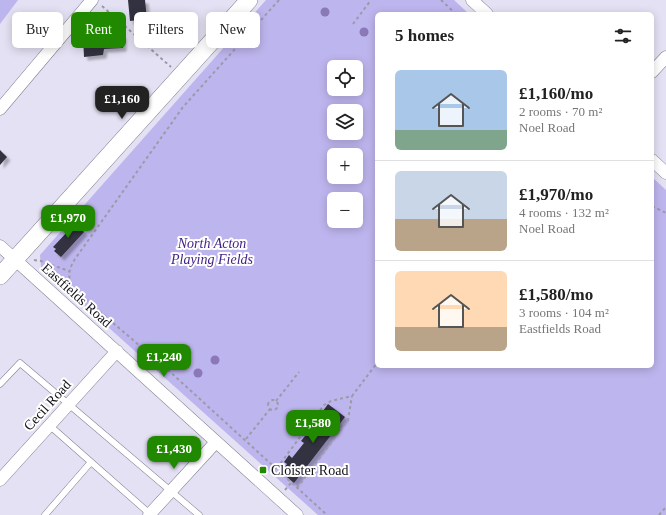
<!DOCTYPE html>
<html lang="en">
<head>
<meta charset="utf-8">
<style>
  :root { --surface:#fff; --page:#f6f6f6; --text:#222; --muted:#767676; --line:#e0e0e0; --accent:#208900 }
  body { margin:0; font-family:Georgia,serif; background:var(--page); color:var(--text); height:100vh; display:flex; flex-direction:column; font-size:15px; white-space:nowrap }
  * { box-sizing:border-box; margin:0 }
  p { font-size:13px; color:var(--muted) }
  .icon { flex:none; width:22px; height:22px; fill:none; stroke:currentColor; stroke-width:2; stroke-linecap:round; stroke-linejoin:round }
  .map { position:relative; flex:1; overflow:hidden }
  .drawer { position:absolute; left:375px; top:12px; width:279px; height:356px; display:flex; flex-direction:column; background:var(--surface); border-radius:6px; box-shadow:0 2px 10px #0003 }
  .drawer>* { flex:none }
  .hud { position:absolute; left:12px; top:12px; width:303px; height:36px; display:flex; gap:8px }
  .buttons { position:absolute; left:327px; top:60px; display:grid; gap:8px }
  .buttons a { display:grid; place-items:center; width:36px; height:36px; border-radius:6px; background:var(--surface); box-shadow:0 2px 10px #0003; font-size:20px }
  .price { position:absolute; translate:-50% -34px; padding:0 9px; border-radius:8px; background:var(--accent); color:#fff; font-size:13px; line-height:26px; filter:drop-shadow(0 1px 2px #0008) }
  .price::after { content:''; position:absolute; left:50%; top:24px; width:12px; height:9px; margin-left:-6px; background:inherit; clip-path:polygon(0 0,100% 0,50% 100%) }
  .price.on { background:#222; color:#fff }
  ul { padding:0; list-style:none }
  li { display:flex; align-items:center; gap:12px; height:100px; padding:0 20px }
  li+li { border-top:1px solid var(--line) }
  li span { display:grid; place-items:center; flex:none; width:112px; height:80px; border-radius:6px; color:#555 }
  li>.icon { margin-inline-start:auto }
  span .icon { width:48px; height:48px; fill:#fffc; stroke-width:1 }
  li b { font-size:17px }
  h2 { display:flex; justify-content:space-between; align-items:center; height:48px; padding:0 20px; font-size:17px }
  .chip { padding:0 14px; border-radius:6px; background:var(--surface); box-shadow:0 2px 10px #0003; font-size:14px; line-height:36px }
  .chip.on { background:var(--accent); color:#fff }
  .map>svg:first-child { display:block }
  .green { fill:#bdb5ed; fill-rule:evenodd }
  .building { fill:#33313f; filter:url(#shadow) }
  .lines { fill:none; stroke-linecap:round; stroke-linejoin:round }
  .lane-casing { stroke:#817f90; stroke-width:7 }
  .street-casing { stroke:#817f90; stroke-width:13 }
  .secondary-casing { stroke:#817f90; stroke-width:18 }
  .path { stroke:#9b9aa8; stroke-width:2; stroke-dasharray:3 3; stroke-linecap:butt }
  .lane { stroke:#fff; stroke-width:6 }
  .street { stroke:#fff; stroke-width:12 }
  .secondary { stroke:#fff; stroke-width:17 }
  .tree { fill:#8a78b7 }
  .poi-dot { fill:#208900; stroke:#fff; stroke-width:1.5 }
  .labels { text-anchor:middle; stroke-width:4; stroke-linejoin:round; paint-order:stroke }
  .park-label { font-size:14px; font-style:italic; fill:#422386; stroke:#fff }
  .street-label { font-size:14px; fill:#121218; stroke:#fff }
  .poi-label { font-size:14px; fill:#121218; stroke:#fff; text-anchor:start }
</style>
</head>
<body>
<div class="map">
<svg width="666" height="515" viewBox="0 0 666 515">
  <defs>
    <filter id="shadow"><feDropShadow dx="3.5" dy="3.5" stdDeviation="1" flood-color="#0004"/></filter>
  </defs>
  <rect width="100%" height="100%" fill="#e3e1f3"/>
  <!-- green -->
  <path class="green" d="M0,0H18L0,24Z
    M266,0H454L469,14H377V366H652V177L666,190V515H318L41,267L40,255ZM334,67H356V89H334ZM334,111H356V133H334ZM334,155H356V177H334ZM334,199H356V221H334Z"/>
  <!-- building -->
  <path class="building" d="M128,0H145L147,19L130,21Z
    M123,35V48L104,49L103,55L84,57L83,36Z
    M0,150L7,157L0,165Z
    M73,222L84,232L61,257L54,251L56,249L53,247L69,230L67,228Z
    M328,404L345,417L294,483L281,472L287,464L284,462L289,455L292,458L304,443L301,441L314,425L316,427L326,413L323,411Z"/>
  <g class="lines">
    <defs>
      <path id="lane" d="M0,384L20,363L199,515
        M49,425L150,514
        M45,515L91,462"/>
      <path id="street" d="M472,0L487,14
        M652,72L666,57
        M0,109L92,0
        M652,160L666,173
        M0,246L297,515
        M0,480L117,351
        M149,515L216,442"/>
      <path id="secondary" d="M0,276L249,0"/>
    </defs>
    <!-- lane casing -->
    <use href="#lane" class="lane-casing"/>
    <!-- street casing -->
    <use href="#street" class="street-casing"/>
    <!-- secondary casing -->
    <use href="#secondary" class="secondary-casing"/>
    <!-- path -->
    <path class="path" d="M279,0L183,107L75,259C67,272 67,280 77,292L168,370L327,515
      M441,0L456,14
      M102,6L171,67
      M353,24L371,0
      M652,206L666,213
      M34,260L41,261L69,271
      M268 405a5 5 0 1 1 10 0a5 5 0 1 1-10 0Z
      M276,401L299,372
      M246,439L270,409
      M277,468L324,405L331,401L352,396L377,363
      M297,488L348,420L352,396
      M285,490L291,483
      M659,515L666,507"/>
    <!-- lane -->
    <use href="#lane" class="lane"/>
    <!-- street -->
    <use href="#street" class="street"/>
    <!-- secondary -->
    <use href="#secondary" class="secondary"/>
  </g>
  <!-- trees -->
  <g class="tree">
    <circle cx="325" cy="12" r="4.5"/>
    <circle cx="364" cy="32" r="4.5"/>
    <circle cx="215" cy="360" r="4.5"/>
    <circle cx="198" cy="373" r="4.5"/>
  </g>
  <!-- markers -->
  <rect class="poi-dot" x="259" y="466" width="8" height="8" rx="2"/>
  <g class="labels">
    <!-- park labels -->
    <g class="park-label">
      <text x="212" y="248">North Acton<tspan x="212" dy="16">Playing Fields</tspan></text>
    </g>
    <!-- street labels -->
    <g class="street-label">
      <text transform="translate(77 295) rotate(42)" y="5">Eastfields Road</text>
      <text transform="translate(47 405) rotate(-48)" y="5">Cecil Road</text>
    </g>
    <!-- poi labels -->
    <g class="poi-label">
      <text x="271" y="475">Cloister Road</text>
    </g>
  </g>
</svg>
<div class="buttons">
<a><svg class="icon" aria-label="locate" viewBox="0 0 24 24"><circle cx="12" cy="12" r="6"/><path d="M12 2v4M12 18v4M2 12h4M18 12h4"/></svg></a>
<a><svg class="icon" aria-label="layers" viewBox="0 0 24 24"><path d="M12 4l9 5-9 5-9-5zM3 14l9 5 9-5"/></svg></a>
<a>+</a>
<a>−</a>
</div>
<b class="price on" style="left:122px;top:120px">£1,160</b>
<b class="price" style="left:68px;top:239px">£1,970</b>
<b class="price" style="left:164px;top:378px">£1,240</b>
<b class="price" style="left:313px;top:444px">£1,580</b>
<b class="price" style="left:174px;top:470px">£1,430</b>
<div class="hud">
<a class="chip">Buy</a>
<a class="chip on">Rent</a>
<a class="chip">Filters</a>
<a class="chip">New</a>
</div>
<section class="drawer">
<h2>5 homes<svg class="icon" aria-label="filters" viewBox="0 0 24 24"><path d="M4 7h16M4 17h16"/><circle cx="9" cy="7" r="2"/><circle cx="15" cy="17" r="2"/></svg></h2>
<ul>
<li><span style="background:linear-gradient(#a9c7e8 75%,#7fa58c 0)"><svg class="icon" aria-label="home" viewBox="0 0 24 24"><path d="M3 11l9-7 9 7M6 9v11h12V9"/></svg></span><div><b>£1,160/mo</b><p>2 rooms · 70 m²</p><p>Noel Road</p></div></li>
<li><span style="background:linear-gradient(#c9d6e8 60%,#b9a48a 0)"><svg class="icon" aria-label="home" viewBox="0 0 24 24"><path d="M3 11l9-7 9 7M6 9v11h12V9"/></svg></span><div><b>£1,970/mo</b><p>4 rooms · 132 m²</p><p>Noel Road</p></div></li>
<li><span style="background:linear-gradient(#ffd9b3 70%,#b9a48a 0)"><svg class="icon" aria-label="home" viewBox="0 0 24 24"><path d="M3 11l9-7 9 7M6 9v11h12V9"/></svg></span><div><b>£1,580/mo</b><p>3 rooms · 104 m²</p><p>Eastfields Road</p></div></li>
</ul>
</section>
</div>
</body>
</html>
